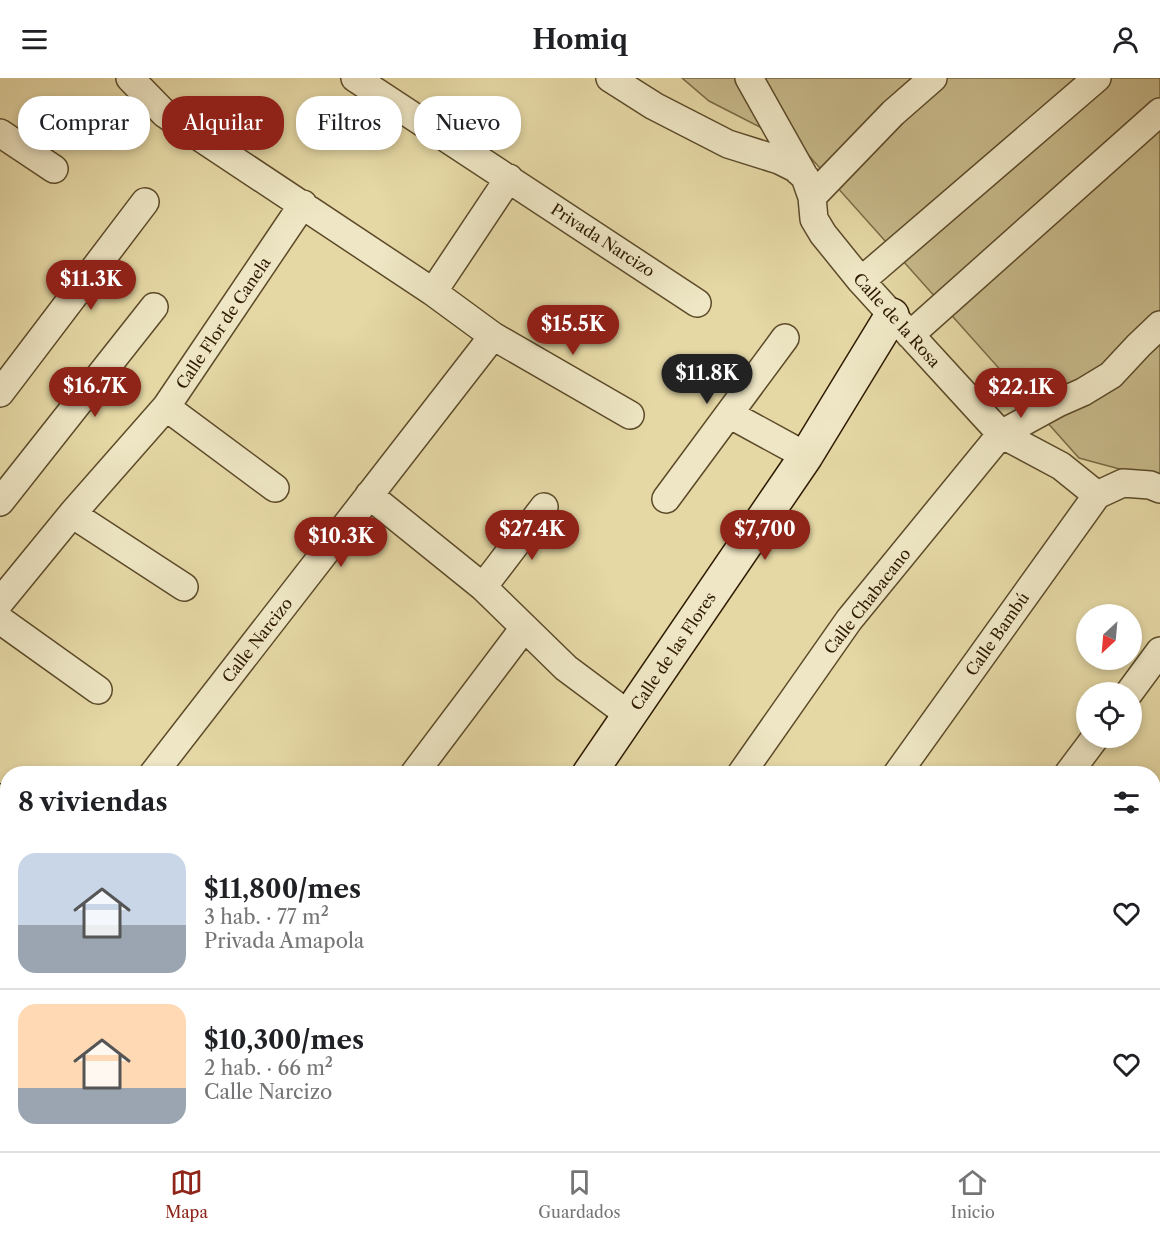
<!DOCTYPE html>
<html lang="es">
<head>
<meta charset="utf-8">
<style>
  :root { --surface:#fff; --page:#f6f6f6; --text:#202124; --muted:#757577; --line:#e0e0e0; --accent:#8f2418 }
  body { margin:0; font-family:"Libre Caslon Text",serif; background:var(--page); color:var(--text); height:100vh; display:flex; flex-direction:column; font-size:22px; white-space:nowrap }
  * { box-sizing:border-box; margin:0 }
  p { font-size:20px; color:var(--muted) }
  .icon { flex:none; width:33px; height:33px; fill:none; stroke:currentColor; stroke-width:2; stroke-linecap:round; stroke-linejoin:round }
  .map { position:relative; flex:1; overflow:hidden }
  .panel { position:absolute; left:0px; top:688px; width:1161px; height:386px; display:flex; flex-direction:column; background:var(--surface); border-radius:24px 24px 0 0; box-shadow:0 3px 9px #0003 }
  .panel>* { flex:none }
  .guide { position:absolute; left:18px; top:18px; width:600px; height:54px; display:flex; gap:12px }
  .needle { width:39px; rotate:206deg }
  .buttons { position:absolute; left:1076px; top:526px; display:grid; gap:12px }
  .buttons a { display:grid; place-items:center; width:66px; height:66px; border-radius:50%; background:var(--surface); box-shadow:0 3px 9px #0003; font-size:30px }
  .price { position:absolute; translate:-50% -51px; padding:0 14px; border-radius:21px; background:var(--accent); color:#fff; font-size:20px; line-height:39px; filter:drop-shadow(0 2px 3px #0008) }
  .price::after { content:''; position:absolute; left:50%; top:36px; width:18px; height:14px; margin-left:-9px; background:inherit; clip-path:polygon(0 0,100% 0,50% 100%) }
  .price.selected { background:#222; color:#fff }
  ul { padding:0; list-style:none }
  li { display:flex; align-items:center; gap:18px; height:150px; padding:0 18px }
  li+li { border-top:2px solid var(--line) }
  li span { display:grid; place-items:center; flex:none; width:168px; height:120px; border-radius:18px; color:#555 }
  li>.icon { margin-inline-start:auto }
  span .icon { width:72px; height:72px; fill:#fffc; stroke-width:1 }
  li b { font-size:26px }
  h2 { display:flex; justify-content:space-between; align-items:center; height:72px; padding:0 18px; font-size:26px }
  .tag { padding:0 21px; border-radius:24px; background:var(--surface); box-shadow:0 3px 9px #0003; font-size:21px; line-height:54px }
  .tag.selected { background:var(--accent); color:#fff }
  header { display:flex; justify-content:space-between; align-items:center; height:78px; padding:0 18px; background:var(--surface); font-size:27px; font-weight:700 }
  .menu { display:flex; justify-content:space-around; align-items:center; height:84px; border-top:2px solid var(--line); background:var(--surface); font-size:16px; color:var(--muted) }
  .menu a { display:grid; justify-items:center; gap:3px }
  .menu .selected { color:var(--accent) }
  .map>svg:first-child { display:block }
  .grass { fill:#c6b889; stroke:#7a6a44; stroke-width:1.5 }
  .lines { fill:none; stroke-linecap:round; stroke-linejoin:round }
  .street-casing { stroke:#5c4a29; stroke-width:30 }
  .secondary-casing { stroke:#2f1b00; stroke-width:36 }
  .street { stroke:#eee6c4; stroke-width:27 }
  .secondary { stroke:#eee6c4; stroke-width:33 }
  .labels { text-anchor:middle; stroke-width:6; stroke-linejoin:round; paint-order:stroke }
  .street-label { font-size:16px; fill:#2f1b00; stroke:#eee6c4 }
</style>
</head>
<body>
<header><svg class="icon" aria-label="menu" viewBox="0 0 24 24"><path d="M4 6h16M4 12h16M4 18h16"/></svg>Homiq<svg class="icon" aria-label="person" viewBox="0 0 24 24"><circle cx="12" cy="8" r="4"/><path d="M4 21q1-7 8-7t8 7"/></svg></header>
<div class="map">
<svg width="1160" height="1073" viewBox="0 0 1160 1073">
  <rect width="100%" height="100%" fill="#e5d8a5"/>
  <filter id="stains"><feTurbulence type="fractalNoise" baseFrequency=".00333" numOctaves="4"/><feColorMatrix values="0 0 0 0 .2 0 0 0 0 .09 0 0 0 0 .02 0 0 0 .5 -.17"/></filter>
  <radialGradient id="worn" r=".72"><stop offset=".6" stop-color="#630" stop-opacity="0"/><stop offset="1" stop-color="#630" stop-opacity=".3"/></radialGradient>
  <!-- grass -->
  <path class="grass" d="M682,0H1160V402L1079,380L803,71L709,23Z
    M1160,963V1073H1057L1063,1067L1154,1066V970Z"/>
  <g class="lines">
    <defs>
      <path id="street" d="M130,0L165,36L433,214L493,258L630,337
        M355,0L697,225
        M610,0L654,28L728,66L779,82L795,90L805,99L812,119L814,141L823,156L861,203L892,237L1001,356L1061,388L1097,417L1123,405L1150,407L1160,411
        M749,0L803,96
        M0,55L54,91
        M812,119L893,35L933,0
        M861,203L1097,0
        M433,214L509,100
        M910,257L1160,34
        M0,315L145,124
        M166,329L275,410
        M729,336L806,378
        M369,417L483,509L566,590L629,637
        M666,421L785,260
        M0,424L154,229
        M72,436L184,509
        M483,509L544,429
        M0,524L72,436L166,329L303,126
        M0,542L98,612
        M1129,615L1160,573
        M153,696L493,258
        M414,696L524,550
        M741,696L849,542L1001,356L1058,325L1083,314L1111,297L1139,267L1160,247
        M897,696L1097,417
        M1068,696L1095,660
        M1154,769L1160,764
        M1154,907L1160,899
        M0,1008L8,995
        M116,1073L120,1066
        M629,1073L633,1066
        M786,1073L791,1066
        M914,1073L918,1066
        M1013,1073L1018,1066"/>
      <path id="secondary" d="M589,696L806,378L892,237
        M0,723L8,728
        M547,1066L557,1073
        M292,1073L295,1066"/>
    </defs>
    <!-- street casing -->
    <use href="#street" class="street-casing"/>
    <!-- secondary casing -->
    <use href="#secondary" class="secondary-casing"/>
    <!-- street -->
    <use href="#street" class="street"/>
    <!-- secondary -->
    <use href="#secondary" class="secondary"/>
  </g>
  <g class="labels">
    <!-- street labels -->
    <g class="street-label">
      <text transform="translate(603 162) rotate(33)" y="6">Privada Narcizo</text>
      <text transform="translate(897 242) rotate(48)" y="6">Calle de la Rosa</text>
      <text transform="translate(223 245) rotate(-56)" y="6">Calle Flor de Canela</text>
      <text transform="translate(867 523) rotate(-52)" y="6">Calle Chabacano</text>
      <text transform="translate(997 556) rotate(-55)" y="6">Calle Bambú</text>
      <text transform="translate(257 562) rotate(-52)" y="6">Calle Narcizo</text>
      <text transform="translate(673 573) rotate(-56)" y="6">Calle de las Flores</text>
    </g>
  </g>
  <rect width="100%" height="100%" filter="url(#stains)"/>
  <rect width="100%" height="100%" fill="url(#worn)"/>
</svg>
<div class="buttons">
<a><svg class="needle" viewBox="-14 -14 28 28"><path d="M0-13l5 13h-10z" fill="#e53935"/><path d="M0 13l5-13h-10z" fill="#757577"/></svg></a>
<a><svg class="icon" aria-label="locate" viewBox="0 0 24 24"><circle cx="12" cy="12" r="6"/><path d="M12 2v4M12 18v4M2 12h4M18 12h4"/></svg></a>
</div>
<b class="price" style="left:91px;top:233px">$11.3K</b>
<b class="price" style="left:573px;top:278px">$15.5K</b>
<b class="price selected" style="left:707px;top:327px">$11.8K</b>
<b class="price" style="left:95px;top:340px">$16.7K</b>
<b class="price" style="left:1021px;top:341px">$22.1K</b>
<b class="price" style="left:532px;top:483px">$27.4K</b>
<b class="price" style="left:765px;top:483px">$7,700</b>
<b class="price" style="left:341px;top:490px">$10.3K</b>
<div class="guide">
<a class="tag">Comprar</a>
<a class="tag selected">Alquilar</a>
<a class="tag">Filtros</a>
<a class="tag">Nuevo</a>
</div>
<section class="panel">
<h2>8 viviendas<svg class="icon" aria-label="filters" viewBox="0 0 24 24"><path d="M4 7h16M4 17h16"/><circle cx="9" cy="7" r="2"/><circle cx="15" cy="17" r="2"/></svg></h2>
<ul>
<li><span style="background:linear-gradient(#c9d6e8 60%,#9aa5b1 0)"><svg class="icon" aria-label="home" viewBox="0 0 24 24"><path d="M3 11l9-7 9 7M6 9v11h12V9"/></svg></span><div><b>$11,800/mes</b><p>3 hab. · 77 m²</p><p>Privada Amapola</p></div><svg class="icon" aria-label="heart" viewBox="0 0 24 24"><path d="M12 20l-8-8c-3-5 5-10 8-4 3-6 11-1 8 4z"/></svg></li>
<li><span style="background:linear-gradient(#ffd9b3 70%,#9aa5b1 0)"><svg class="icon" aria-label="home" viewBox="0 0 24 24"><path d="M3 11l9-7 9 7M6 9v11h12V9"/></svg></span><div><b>$10,300/mes</b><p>2 hab. · 66 m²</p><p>Calle Narcizo</p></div><svg class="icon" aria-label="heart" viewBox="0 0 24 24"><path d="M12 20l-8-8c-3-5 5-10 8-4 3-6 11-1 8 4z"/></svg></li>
</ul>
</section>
</div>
<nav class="menu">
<a class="selected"><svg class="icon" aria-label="map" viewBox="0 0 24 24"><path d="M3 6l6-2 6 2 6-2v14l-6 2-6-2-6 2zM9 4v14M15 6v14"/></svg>Mapa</a>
<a><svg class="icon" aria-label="saved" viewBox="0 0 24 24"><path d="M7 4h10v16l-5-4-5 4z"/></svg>Guardados</a>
<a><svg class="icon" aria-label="home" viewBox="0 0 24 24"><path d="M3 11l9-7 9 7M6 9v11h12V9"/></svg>Inicio</a>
</nav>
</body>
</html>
